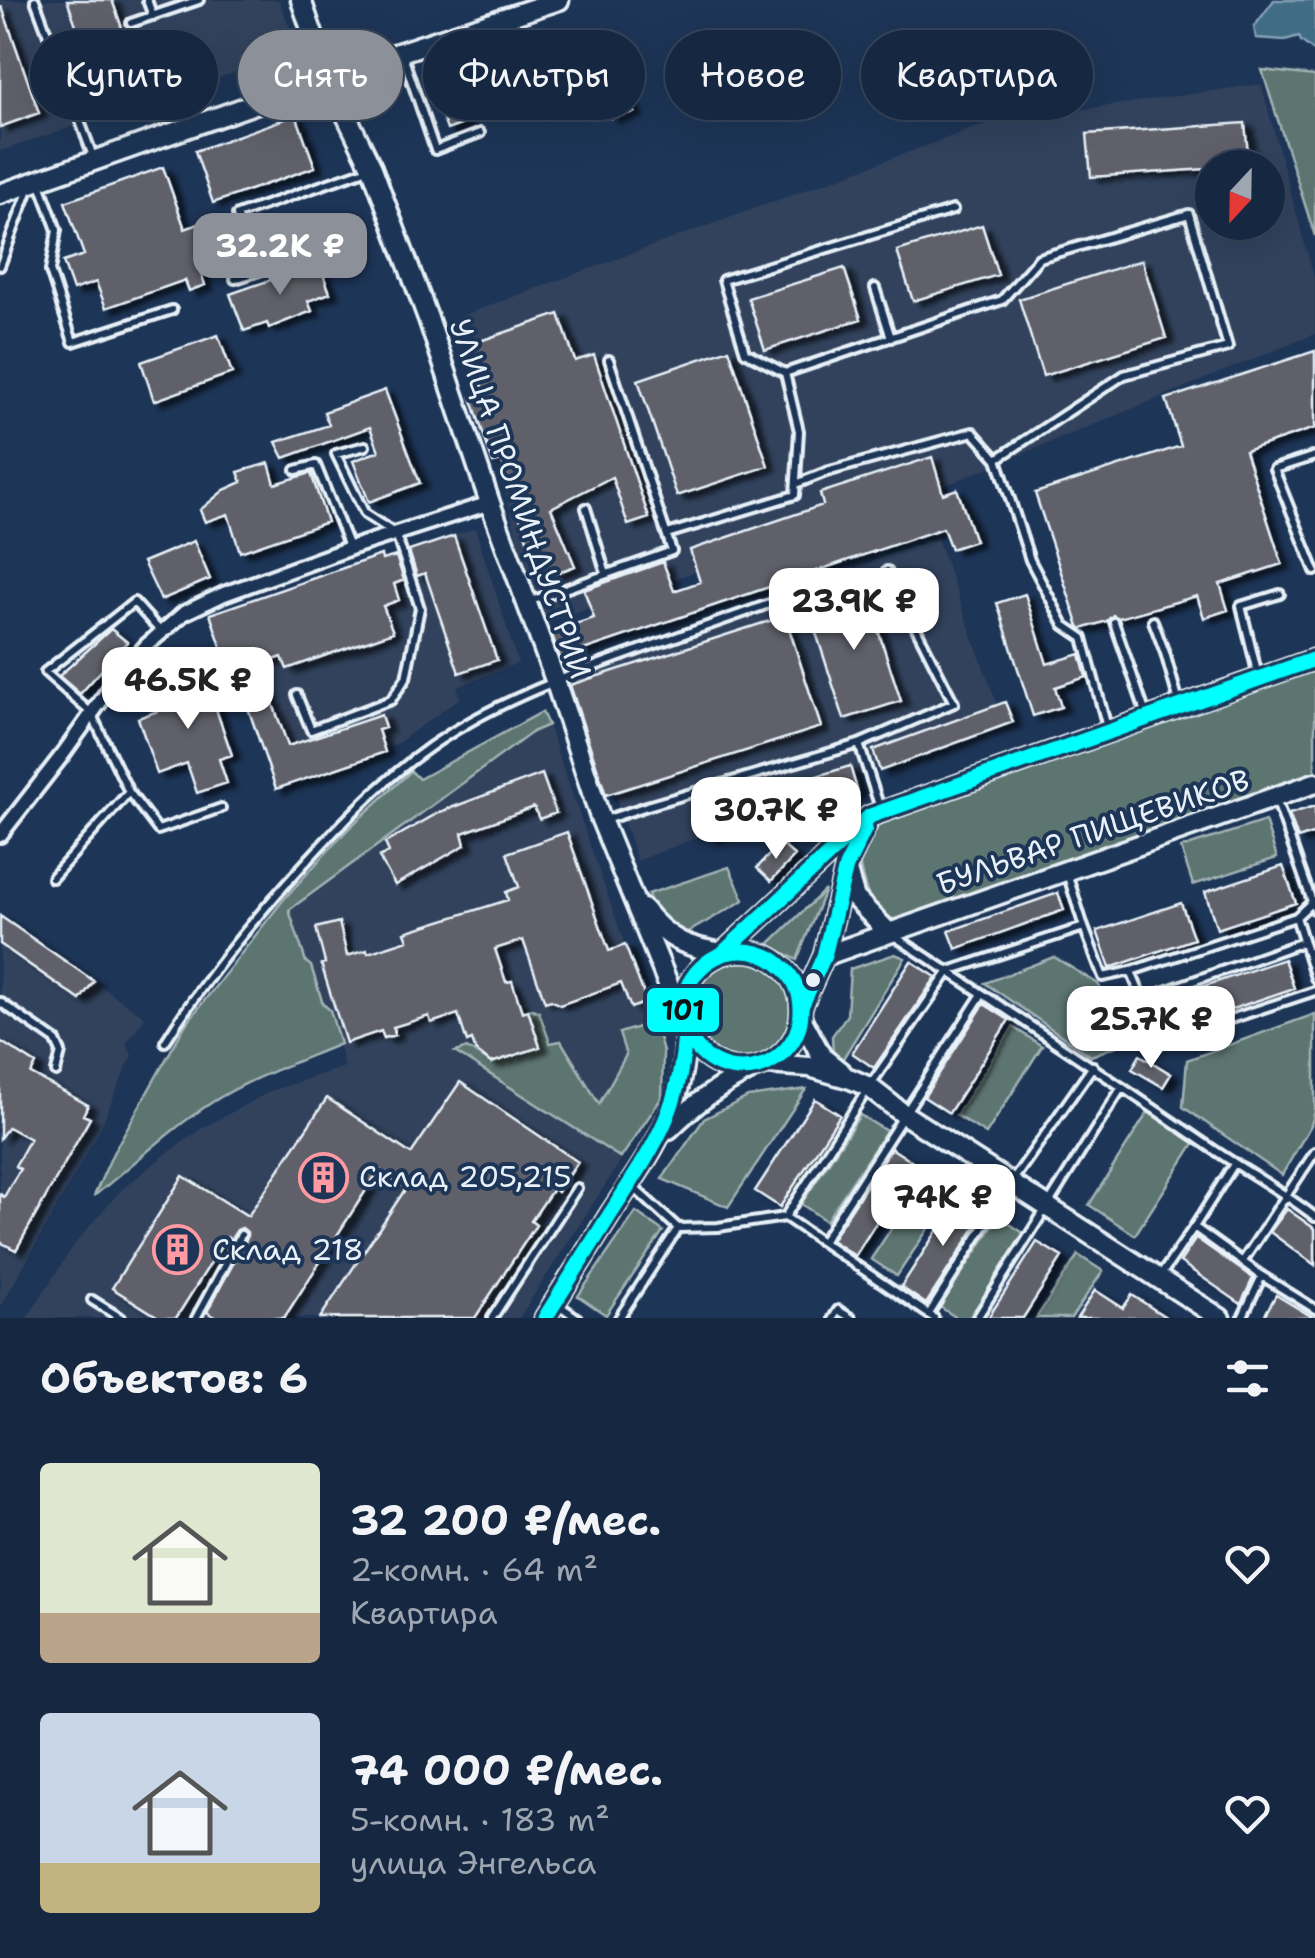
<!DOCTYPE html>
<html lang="ru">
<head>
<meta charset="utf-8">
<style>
  :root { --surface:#162841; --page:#23344c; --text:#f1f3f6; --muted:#9ea6b1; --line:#35445a; --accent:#8c9099 }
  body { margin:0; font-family:"Shantell Sans",sans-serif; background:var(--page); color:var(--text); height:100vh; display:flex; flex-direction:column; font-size:38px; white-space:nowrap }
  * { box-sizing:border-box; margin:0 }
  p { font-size:32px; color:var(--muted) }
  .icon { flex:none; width:55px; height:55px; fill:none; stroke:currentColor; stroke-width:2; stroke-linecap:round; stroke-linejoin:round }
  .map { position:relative; height:1318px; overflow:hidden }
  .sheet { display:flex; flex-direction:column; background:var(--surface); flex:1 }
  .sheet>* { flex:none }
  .guide { position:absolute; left:30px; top:30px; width:1255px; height:90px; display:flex; gap:20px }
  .needle { width:65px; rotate:202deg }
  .buttons { position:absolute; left:1195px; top:150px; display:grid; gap:20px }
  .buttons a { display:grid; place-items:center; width:90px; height:90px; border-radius:50%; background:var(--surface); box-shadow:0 10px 40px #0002,0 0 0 2px var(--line); font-size:50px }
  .price { position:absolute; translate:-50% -85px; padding:0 22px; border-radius:20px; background:#fff; color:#222; font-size:32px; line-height:65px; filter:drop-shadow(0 2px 5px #0008) }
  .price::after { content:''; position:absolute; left:50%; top:60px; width:30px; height:22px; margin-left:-15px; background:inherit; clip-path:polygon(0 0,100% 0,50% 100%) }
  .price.active { background:var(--accent); color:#fff }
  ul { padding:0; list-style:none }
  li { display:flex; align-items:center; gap:30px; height:250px; padding:0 40px }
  li span { display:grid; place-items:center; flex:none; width:280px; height:200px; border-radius:10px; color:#555 }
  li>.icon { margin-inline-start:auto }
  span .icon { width:120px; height:120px; fill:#fffc; stroke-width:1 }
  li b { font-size:42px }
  h2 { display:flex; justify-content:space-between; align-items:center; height:120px; padding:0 40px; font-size:42px }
  .chip { padding:0 35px; border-radius:45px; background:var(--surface); box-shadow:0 10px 40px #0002,0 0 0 2px var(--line); font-size:35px; line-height:90px }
  .chip.active { background:var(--accent); color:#fff }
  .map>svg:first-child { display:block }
  .built { fill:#31425d; fill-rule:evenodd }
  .green { fill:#5c7470; stroke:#a2b2b4; stroke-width:2.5 }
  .water { fill:#406c86; stroke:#83a1b4; stroke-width:2.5 }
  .building { fill:#61606b; stroke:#e8f1f8; stroke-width:2.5; filter:url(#shadow) }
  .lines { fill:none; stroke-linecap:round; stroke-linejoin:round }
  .service-casing { stroke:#e8f1f8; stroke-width:14 }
  .minor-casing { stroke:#e8f1f8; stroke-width:20 }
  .secondary-casing { stroke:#e8f1f8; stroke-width:25 }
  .service { stroke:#1d3557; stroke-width:6 }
  .minor { stroke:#1d3557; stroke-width:12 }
  .secondary { stroke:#1d3557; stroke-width:18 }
  .bus-1-casing { stroke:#1d3557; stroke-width:22 }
  .bus-1 { stroke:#0ff; stroke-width:15 }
  .bus-dot { fill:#e8f1f8; stroke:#1d3557; stroke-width:4 }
  .labels { text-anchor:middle; stroke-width:8; stroke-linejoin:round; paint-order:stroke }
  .street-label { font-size:30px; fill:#e8f1f8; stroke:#1d3557 }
  .poi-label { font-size:30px; fill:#e8f1f8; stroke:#1d3557; text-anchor:start }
  .line-badge { stroke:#1d3557; stroke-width:4 }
  .pale-badge-label { font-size:28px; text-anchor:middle; font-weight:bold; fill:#111 }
</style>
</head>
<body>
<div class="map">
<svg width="1315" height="1318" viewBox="0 0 1315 1318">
  <defs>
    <filter id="shadow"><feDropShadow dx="8" dy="4.5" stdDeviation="2.5" flood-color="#0009"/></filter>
  </defs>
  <rect width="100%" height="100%" fill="#1d3557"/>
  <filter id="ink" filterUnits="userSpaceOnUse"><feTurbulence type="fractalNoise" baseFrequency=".01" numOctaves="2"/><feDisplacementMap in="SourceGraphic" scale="20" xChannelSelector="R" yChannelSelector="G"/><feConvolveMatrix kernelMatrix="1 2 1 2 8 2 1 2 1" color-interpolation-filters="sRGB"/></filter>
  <g filter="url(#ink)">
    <!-- built -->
    <path class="built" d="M0,0H279L299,51L0,151Z
      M1261,84L1315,281V334L929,492L539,625L461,316L988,123ZM1212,168H1268V222H1212Z
      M475,528L518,663L457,687L460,698L385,752L276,789L230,654L224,655L210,614L381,555L383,560Z
      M937,538L1002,718L637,861L573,668Z
      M548,725L625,945L651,1010L663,1052L662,1097L519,1318H27L74,1245L95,1220L120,1191L161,1158L202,1128L273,1090L344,1067L330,1010L323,1004L311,967L306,962L288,910L534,731Z
      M0,916L145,1017L126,1044L132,1055L98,1133L0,1308Z"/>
    <!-- green -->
    <path class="green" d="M1262,70L1315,76V236Z
      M1315,669V777L899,921C867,912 864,886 858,856L877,825Z
      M542,712L548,725L534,731L289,910L306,962L311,966L323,1004L330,1010L340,1044C297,1062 250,1078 211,1103C169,1130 133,1165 94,1196L113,1153L186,1024L284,899L348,829L411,771L419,779Z
      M1265,821L1277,858L1193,885L1181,848Z
      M729,867L744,900L683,935L659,925L648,894Z
      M825,890L797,960L769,944Z
      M895,954L905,958L842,1060L833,1055L832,1036L847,1015L850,969Z
      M1054,957L1098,984L1129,1041L1091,1056L985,983Z
      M693 1011a49 49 0 1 1 98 0a49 49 0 1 1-98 0Z
      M532,1009L539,1012L550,1043L561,1041L599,1104L626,1055L619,1033L655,1022L663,1052L662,1097L621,1158L455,1052L467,1048L491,1063L539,1046L528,1010Z
      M1315,1014V1111L1311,1125L1282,1175L1183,1107L1187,1060Z
      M1013,1027L1042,1046L986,1134L956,1115Z
      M806,1089L728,1207L662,1179L704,1119L748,1097Z
      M1148,1112L1195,1142L1135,1235L1089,1205Z
      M860,1115L886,1131L826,1221L801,1204Z
      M931,1169L956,1186L897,1276L871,1259Z
      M636,1212L663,1231L606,1315L578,1296Z
      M999,1217L1025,1234L969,1318H957L940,1307Z
      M1078,1255L1103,1271L1071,1318H1036Z"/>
    <!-- water -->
    <path class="water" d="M1274,0H1315V52L1301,41L1299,36L1285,40L1256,38L1254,27Z"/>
    <!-- building -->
    <path class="building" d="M67,0H112L141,81L101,95Z
      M2,7L39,113L0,127V8Z
      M574,61L586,96L534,115L521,80Z
      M448,71L466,123L447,130L428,78Z
      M628,93L634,112L611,118L605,100Z
      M296,115L315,167L213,203L195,151Z
      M1245,123L1249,166L1091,177L1087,134Z
      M163,167L185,229L215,218L226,248L196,258L205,285L189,291L185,280L106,308L96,282L73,290L63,262L84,255L65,202Z
      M982,225L998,275L913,301L897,251Z
      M1142,260L1166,338L1043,376L1019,299Z
      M319,263L330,293L308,301L312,311L269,328L267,323L244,331L230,294Z
      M844,268L861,319L765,350L748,298Z
      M559,314L575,361L594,355L649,518L628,525L612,477L551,508L575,566L540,579L502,461L493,463L471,397L484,392L468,345Z
      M218,335L232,373L154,401L141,362Z
      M729,349L768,466L677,496L638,380Z
      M1315,351V428L1245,451L1282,564L1220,584L1228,610L1204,618L1197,596L1119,618L1113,615L1107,621L1082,629L1079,627L1035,493L1181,446L1166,399Z
      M385,390L420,483L369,502L353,461L379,451L370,427L284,458L276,442L329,425L324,412Z
      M932,457L943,494L957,489L975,541L951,549L943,528L560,658L551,632L594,618L584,590L663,562L674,591L700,582L690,550L823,505L820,493Z
      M269,463L275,484L311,473L327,522L240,552L228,514L205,522L200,510L224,490L242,482L238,472Z
      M454,536L497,660L459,673L425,573L417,576L409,551Z
      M194,541L210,579L161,600L143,562Z
      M381,555L382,560L396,556L404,580L394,584L399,600L383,606L393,632L287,669L282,657L259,665L288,746L381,715L385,728L378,730L385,752L276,789L229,653L224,655L210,614Z
      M864,587L901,701L844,719L807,605Z
      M1025,594L1047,664L1080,654L1086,677L1055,687L1061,707L1033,716L997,603Z
      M785,616L821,727L606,795L570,685Z
      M111,629L127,642L80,694L59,676Z
      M201,666L232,755L219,759L227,783L197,793L187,763L157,774L138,718L172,706L163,680Z
      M1005,702L1013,722L880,771L873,750Z
      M850,766L858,793L765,821L757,794Z
      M542,774L556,813L539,819L534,807L462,833L465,845L395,885L379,857L389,852L385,843L440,812Z
      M1315,806V833L1298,839L1289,814Z
      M717,808L726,832L711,838L701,814Z
      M567,832L609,951L625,945L647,1002L631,1008L621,983L560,1005L551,1000L545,1002L523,940L495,949L506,982L512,981L522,1012L528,1010L540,1047L491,1063L476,1051L472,1040L467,1042L458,1014L431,1023L429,1016L393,1027L395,1035L384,1038L381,1031L346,1043L321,964L325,963L316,928L339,922L347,956L367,950L368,953L408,940L405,932L508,900L506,892L519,887L507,853Z
      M780,843L795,856L771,881L757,868Z
      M1283,866L1296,903L1217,929L1205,892Z
      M1058,893L1064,910L956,949L949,931Z
      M1181,903L1194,939L1110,968L1097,931Z
      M0,916L94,981L80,1000L0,944Z
      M1284,959L1294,988L1156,1035L1146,1006Z
      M911,961L936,977L874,1068L852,1053Z
      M984,1004L1009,1020L949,1113L924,1097Z
      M0,1041L36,1064L31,1074L88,1105L83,1115L90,1118L16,1250L0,1242V1194L4,1197L20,1169L15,1166L30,1139L8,1127L0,1138Z
      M1140,1055L1171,1074L1163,1087L1132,1069Z
      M460,1082L578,1162L558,1192L553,1189L531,1221L536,1225L475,1318H320L406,1188L379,1170L284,1318H217L207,1312L247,1238V1232L242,1228L237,1230L231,1239L227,1237L176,1318H160L112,1288L183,1176L248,1216L327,1098L411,1154Z
      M815,1099L840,1115L780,1207L755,1191Z
      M891,1148L914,1163L855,1256L831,1240Z
      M960,1195L986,1211L926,1304L901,1287Z
      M1287,1209L1315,1229V1265L1270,1232Z
      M1196,1238L1253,1278L1241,1304L1180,1262Z
      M1037,1242L1062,1257L1023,1318H988Z
      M1095,1290L1123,1308L1132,1295L1167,1318H1077Z
      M1276,1295L1314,1318H1263Z"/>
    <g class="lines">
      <defs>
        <path id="service" d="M35,0L94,159
          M147,0L153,16
          M131,23L199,0
          M402,53L435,150L480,133
          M39,181L57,230L50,271L73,342L172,310
          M0,266L29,189
          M257,271L237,215L371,168
          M235,279L321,251
          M875,288L891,338
          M785,373L745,352L723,280L953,210
          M1315,456L1274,469L1315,571
          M296,470L316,465L349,547
          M796,484L826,472L973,432L997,459
          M586,508L606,574
          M667,534L795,495L799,431L785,373L1002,300L1039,258L1189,214L1228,347L1124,375L997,459L1030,560L1064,625L1083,638L1108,731
          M528,602L672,551L609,360
          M1153,621L1165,653L1180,706
          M1114,622L1147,717
          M1258,676L1241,606L1280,594
          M297,695L311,730L391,700L406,678L420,608L396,534L365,514L336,454L365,446
          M129,792L158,830L221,808
          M1276,799L1315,910
          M881,811L859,744L954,703L887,571
          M602,821L647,806L859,744
          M52,878L129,792L91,713L45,672L134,602L160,631
          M1312,902L1296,917L1315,978
          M1084,927L1103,977L1131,971L1296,917
          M894,936C999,1004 1103,1074 1207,1145C1243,1170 1281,1190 1315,1217
          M1131,971L1142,999L1303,942
          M0,1002L56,1041L61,1052L56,1072
          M165,1042C203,981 247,927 295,874C348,815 403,758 473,720C527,690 584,670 642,649C694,631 747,612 800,593
          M1152,1045L1315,991
          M1234,1164L1194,1227L1262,1276L1315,1309
          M678,1228L718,1227L785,1217
          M822,1242L982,994
          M1243,1261L1315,1152
          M1161,1275L1194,1227
          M92,1300L121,1318
          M556,1303L577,1318
          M929,1314L1011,1183L1093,1066
          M196,1318L241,1235
          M492,1318L577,1188
          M619,1318L678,1228L633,1187
          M833,1318L838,1310L851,1318
          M934,1318L785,1217L869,1087L949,971L1084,927L1067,873
          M977,1318L1122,1087
          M1242,1318L1262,1276"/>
        <path id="minor" d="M0,835L63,754L115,681L147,645L184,613L224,594L350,548L490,503"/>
        <path id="secondary" d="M301,0L328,78L372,168L429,321L490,503L555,680L600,817L682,1018
          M0,194L401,52L559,0
          M846,868L855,898L888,932
          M643,909C668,940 685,947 723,953L870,816L1315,659
          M683 1010a59 59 0 1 1 118 0a59 59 0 1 1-118 0Z
          M824,956L1315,783
          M801,1007L824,956L846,867L866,825
          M801,1018L822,1057L842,1073
          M767,1064L810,1067L851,1079L869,1087L905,1115L1220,1318
          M669,1129C693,1105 718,1086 749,1071
          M545,1318C567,1283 589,1248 611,1213C650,1153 687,1106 685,1030"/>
      </defs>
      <!-- service casing -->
      <use href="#service" class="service-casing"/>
      <!-- minor casing -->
      <use href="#minor" class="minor-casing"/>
      <!-- secondary casing -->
      <use href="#secondary" class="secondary-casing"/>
      <!-- service -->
      <use href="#service" class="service"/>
      <!-- minor -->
      <use href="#minor" class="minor"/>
      <!-- secondary -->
      <use href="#secondary" class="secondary"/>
      <defs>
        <path id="bus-1" d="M683 1010a59 59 0 1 1 118 0a59 59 0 1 1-118 0Z
          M723,953L870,816L1315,659
          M801,1007L824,956L846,867L865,828
          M545,1318C567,1283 589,1248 611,1213C653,1148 682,1109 685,1029"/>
      </defs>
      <!-- bus-1 casing -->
      <use href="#bus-1" class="bus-1-casing"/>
      <!-- bus-1 -->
      <use href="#bus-1" class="bus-1"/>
    </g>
  </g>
  <!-- icons -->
  <defs>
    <symbol id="building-ring" viewBox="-11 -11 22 22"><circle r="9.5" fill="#1d3557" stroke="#ff9aa2" stroke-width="1.5"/><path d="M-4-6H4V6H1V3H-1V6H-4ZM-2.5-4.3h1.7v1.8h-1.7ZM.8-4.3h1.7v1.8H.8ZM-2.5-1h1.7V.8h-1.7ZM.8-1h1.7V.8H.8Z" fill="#ff9aa2"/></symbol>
  </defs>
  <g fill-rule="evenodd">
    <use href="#building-ring" x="296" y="1150" width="55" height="55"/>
    <use href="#building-ring" x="150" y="1222" width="55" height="55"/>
  </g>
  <!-- markers -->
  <circle class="bus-dot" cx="813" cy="980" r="9"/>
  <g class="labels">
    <!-- street labels -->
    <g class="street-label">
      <text transform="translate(520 499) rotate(71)" y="10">УЛИЦА ПРОМИНДУСТРИИ</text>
      <text transform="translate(1093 832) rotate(-19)" y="10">БУЛЬВАР ПИЩЕВИКОВ</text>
    </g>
    <!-- poi labels -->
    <g class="poi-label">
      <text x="359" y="1187">Склад 205,215</text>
      <text x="212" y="1260">Склад 218</text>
    </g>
  </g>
  <rect class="line-badge" x="645" y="986" width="76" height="48" rx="10" fill="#0ff"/>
  <g class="pale-badge-label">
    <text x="683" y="1020">101</text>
  </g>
</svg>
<div class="buttons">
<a><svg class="needle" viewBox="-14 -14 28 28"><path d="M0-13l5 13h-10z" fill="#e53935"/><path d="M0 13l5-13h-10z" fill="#9ea6b1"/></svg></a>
</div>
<b class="price active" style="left:280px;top:298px">32.2K ₽</b>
<b class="price" style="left:854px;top:653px">23.9K ₽</b>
<b class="price" style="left:188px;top:732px">46.5K ₽</b>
<b class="price" style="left:776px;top:862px">30.7K ₽</b>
<b class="price" style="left:1151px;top:1071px">25.7K ₽</b>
<b class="price" style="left:943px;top:1249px">74K ₽</b>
<div class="guide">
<a class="chip">Купить</a>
<a class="chip active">Снять</a>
<a class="chip">Фильтры</a>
<a class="chip">Новое</a>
<a class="chip">Квартира</a>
</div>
</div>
<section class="sheet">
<h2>Объектов: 6<svg class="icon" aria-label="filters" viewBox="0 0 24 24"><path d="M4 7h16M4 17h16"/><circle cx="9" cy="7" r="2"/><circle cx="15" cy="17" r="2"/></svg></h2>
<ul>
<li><span style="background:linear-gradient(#dfe7d0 75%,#b9a48a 0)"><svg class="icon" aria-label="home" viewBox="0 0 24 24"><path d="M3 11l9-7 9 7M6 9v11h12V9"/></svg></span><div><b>32 200 ₽/мес.</b><p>2-комн. · 64 m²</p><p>Квартира</p></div><svg class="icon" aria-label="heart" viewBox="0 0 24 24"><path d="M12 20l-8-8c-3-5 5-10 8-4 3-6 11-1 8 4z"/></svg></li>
<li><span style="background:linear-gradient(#c9d6e8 75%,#c2b280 0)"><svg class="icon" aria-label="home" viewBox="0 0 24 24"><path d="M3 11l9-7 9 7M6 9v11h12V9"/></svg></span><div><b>74 000 ₽/мес.</b><p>5-комн. · 183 m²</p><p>улица Энгельса</p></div><svg class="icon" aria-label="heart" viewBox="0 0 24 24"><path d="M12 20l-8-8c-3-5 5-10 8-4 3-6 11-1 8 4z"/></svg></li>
</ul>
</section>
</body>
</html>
